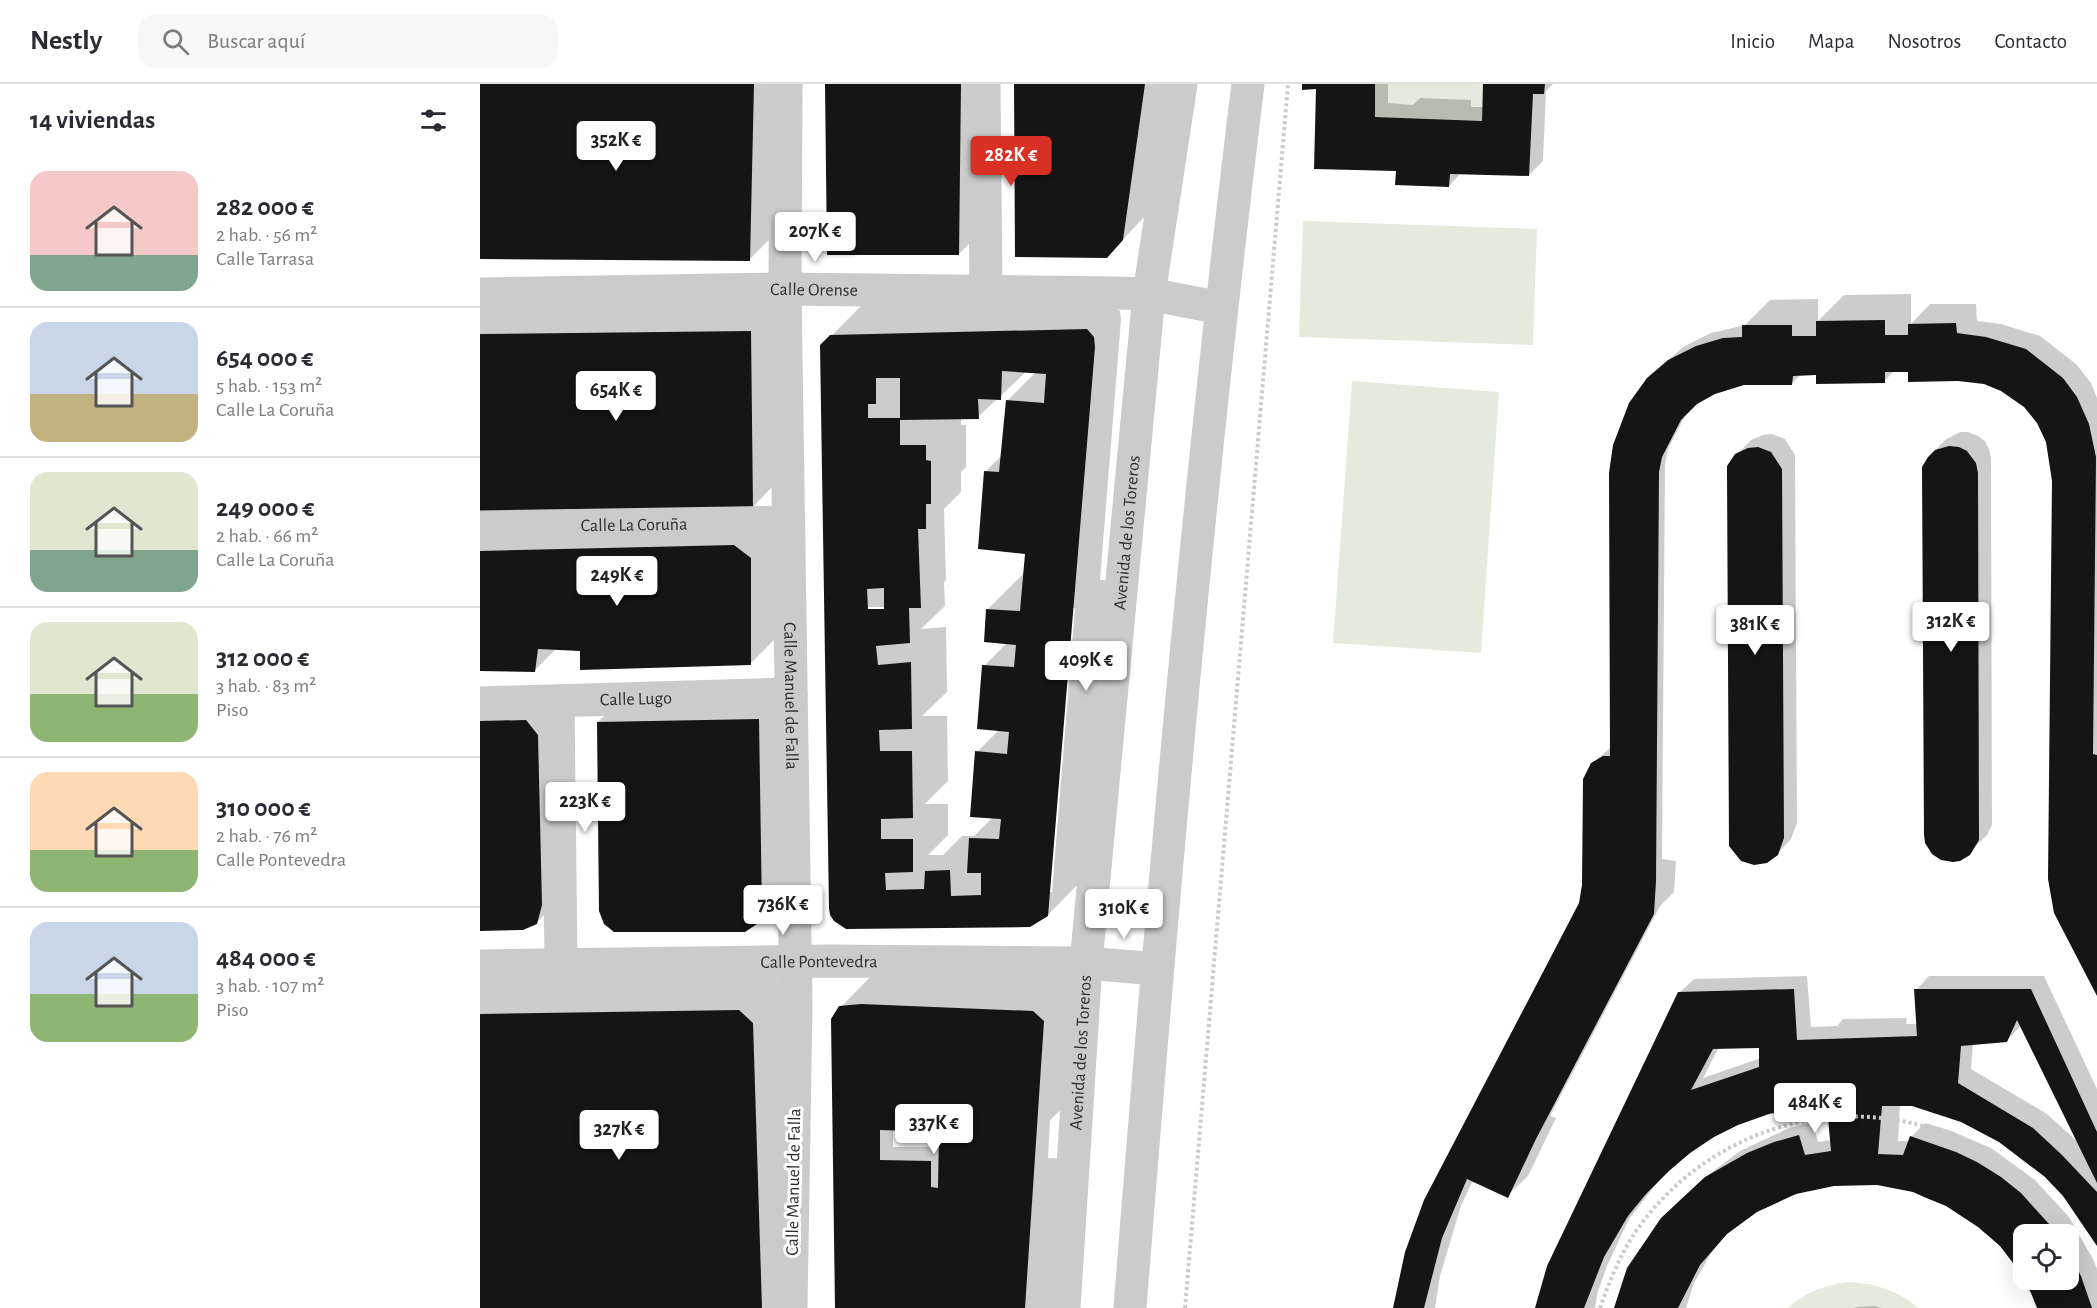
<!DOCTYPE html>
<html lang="es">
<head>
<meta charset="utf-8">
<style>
  :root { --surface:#fff; --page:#f7f7f7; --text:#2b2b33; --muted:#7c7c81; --line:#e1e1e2; --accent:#d93025 }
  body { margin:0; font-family:"Alegreya Sans",sans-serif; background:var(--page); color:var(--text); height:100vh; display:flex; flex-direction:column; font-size:22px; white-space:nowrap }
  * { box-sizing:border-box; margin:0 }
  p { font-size:20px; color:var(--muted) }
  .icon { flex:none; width:33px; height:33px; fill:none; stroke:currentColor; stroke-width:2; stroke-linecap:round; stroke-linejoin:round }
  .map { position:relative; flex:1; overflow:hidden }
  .panel { display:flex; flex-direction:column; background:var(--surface); width:480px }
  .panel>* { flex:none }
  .fabs { position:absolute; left:1533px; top:1140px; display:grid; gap:12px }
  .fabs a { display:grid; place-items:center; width:66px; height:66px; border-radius:12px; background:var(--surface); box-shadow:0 6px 24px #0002; font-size:30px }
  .price { position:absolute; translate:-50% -51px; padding:0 14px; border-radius:6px; background:#fff; color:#222; font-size:20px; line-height:39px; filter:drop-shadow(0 2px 3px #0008) }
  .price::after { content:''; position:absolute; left:50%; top:36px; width:18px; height:14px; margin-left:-9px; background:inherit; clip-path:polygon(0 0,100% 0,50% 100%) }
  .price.on { background:var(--accent); color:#fff }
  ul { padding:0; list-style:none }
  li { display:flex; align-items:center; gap:18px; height:150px; padding:0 30px }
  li+li { border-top:2px solid var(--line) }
  li span { display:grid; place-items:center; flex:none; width:168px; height:120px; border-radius:18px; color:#555 }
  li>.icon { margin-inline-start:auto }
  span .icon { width:72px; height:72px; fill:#fffc; stroke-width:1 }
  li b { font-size:26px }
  h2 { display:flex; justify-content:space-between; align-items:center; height:72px; padding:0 30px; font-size:26px }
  header { display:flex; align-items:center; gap:36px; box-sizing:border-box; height:84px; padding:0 30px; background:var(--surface); border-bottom:2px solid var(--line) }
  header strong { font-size:28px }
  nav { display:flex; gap:33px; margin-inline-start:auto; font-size:21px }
  .search { width:420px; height:54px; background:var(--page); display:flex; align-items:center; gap:15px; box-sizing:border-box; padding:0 21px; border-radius:18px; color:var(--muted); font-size:22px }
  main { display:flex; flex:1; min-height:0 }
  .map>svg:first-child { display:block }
  .green { fill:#e4ebdc }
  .shadow { fill:#0003; fill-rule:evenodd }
  .building { fill:#151515; fill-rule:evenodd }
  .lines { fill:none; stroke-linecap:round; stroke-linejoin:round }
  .path { stroke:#cbcbcb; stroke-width:4; stroke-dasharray:3 3; stroke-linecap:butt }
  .street { stroke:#cbcbcb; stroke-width:33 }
  .labels { text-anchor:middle; stroke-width:6; stroke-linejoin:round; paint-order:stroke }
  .street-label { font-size:18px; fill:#2e2e2e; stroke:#fff }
</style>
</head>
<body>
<header>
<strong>Nestly</strong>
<div class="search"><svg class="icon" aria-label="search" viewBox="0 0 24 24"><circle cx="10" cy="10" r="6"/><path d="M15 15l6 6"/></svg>Buscar aquí</div>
<nav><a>Inicio</a><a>Mapa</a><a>Nosotros</a><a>Contacto</a></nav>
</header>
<main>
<section class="panel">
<h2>14 viviendas<svg class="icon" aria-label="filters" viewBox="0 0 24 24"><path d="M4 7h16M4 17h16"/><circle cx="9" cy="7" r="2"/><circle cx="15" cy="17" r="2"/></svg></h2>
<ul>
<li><span style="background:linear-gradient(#f6c9c9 70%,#7fa58c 0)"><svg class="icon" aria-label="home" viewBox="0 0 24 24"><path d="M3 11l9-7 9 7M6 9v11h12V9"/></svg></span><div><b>282 000 €</b><p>2 hab. · 56 m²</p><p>Calle Tarrasa</p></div></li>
<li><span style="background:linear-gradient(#c9d6e8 60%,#c2b280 0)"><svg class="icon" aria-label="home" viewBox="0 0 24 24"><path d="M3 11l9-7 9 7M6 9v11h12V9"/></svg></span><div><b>654 000 €</b><p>5 hab. · 153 m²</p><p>Calle La Coruña</p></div></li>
<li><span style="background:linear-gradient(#dfe7d0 65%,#7fa58c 0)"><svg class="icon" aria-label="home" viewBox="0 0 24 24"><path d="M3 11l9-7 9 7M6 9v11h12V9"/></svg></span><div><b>249 000 €</b><p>2 hab. · 66 m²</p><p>Calle La Coruña</p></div></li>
<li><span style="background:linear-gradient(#dfe7d0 60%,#8fb573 0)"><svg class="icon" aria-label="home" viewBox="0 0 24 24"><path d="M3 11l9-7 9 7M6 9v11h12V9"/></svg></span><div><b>312 000 €</b><p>3 hab. · 83 m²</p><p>Piso</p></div></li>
<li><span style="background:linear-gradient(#ffd9b3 65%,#8fb573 0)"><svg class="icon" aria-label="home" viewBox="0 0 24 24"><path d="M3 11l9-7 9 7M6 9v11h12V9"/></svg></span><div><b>310 000 €</b><p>2 hab. · 76 m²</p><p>Calle Pontevedra</p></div></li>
<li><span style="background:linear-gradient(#c9d6e8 60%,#8fb573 0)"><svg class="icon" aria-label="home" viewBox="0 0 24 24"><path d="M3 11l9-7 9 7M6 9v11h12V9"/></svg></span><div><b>484 000 €</b><p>3 hab. · 107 m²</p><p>Piso</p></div></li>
</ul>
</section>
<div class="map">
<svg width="1617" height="1224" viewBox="0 0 1617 1224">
  <rect width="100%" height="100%" fill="#fff"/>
  <!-- green -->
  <path class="green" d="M895,0H1003L1002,37L895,33Z
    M823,137L1057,145L1053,261L819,253Z
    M872,297L1019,308L1001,569L853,559Z
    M1367,1198C1394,1199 1418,1206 1438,1224H1308C1325,1208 1344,1202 1367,1198Z"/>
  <!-- shadow -->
  <path class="shadow" d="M0,0H299L296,149L270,175L0,174Z
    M347,0H507L505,144L479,170Z
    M536,0H687L669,128L626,173Z
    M824,0H908V19L933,21L940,14L991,16V23H1004L1005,0H1073L1066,7L1063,77L1049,91L981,89L969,102L918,86L838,4Z
    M1431,210V240L1450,220H1496L1497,237L1521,240L1560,252L1596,280L1611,299L1617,314V910L1574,397L1567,358L1558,338L1545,322L1521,305L1504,298L1430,284L1415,286L1404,297L1338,289L1321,290L1312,299L1264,300L1235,308L1216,319L1207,328L1188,365L1185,380L1182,775L1196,777L1194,808L1180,822L1070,1032L1076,1034L1048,1092L1027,1112L993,1096L981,1122L960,1192L955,1224H914L1100,820L1103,801L1104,696L1112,680L1131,663L1168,295L1203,263L1231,249L1265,241L1290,216L1338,215V237L1364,211Z
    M455,214V223L633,220L640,227L641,236L620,496H628L603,795L568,831L366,844L342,261L387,216ZM547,287L556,288L527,317L522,371L505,388L547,468L543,490L508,525L527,559L504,582L519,646L497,668L513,733L494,752H482L463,771H448L468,751V720H445L468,697L467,632H442L467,608L466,543L441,545L465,522L464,498L466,496L464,425L481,408V388L486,383V341H481V334L498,333ZM387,523H405V526H384ZM592,524H595L572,808H569Z
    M297,221L298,397L272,424L0,427V225Z
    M1480,348H1488L1498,352L1505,357L1509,365L1511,374L1512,741L1507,751L1485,773L1451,371L1465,356Z
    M1292,350L1305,355L1315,371L1317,739L1311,755L1297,770L1256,371L1271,356L1283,351Z
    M0,441L297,447V553L270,580L76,565L54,587L0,586Z
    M72,610L83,812L56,839L0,845V612Z
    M304,610L303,812L276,839L118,638L144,612Z
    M396,887L589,892L583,1024L570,1036L568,1074L588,1075L573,1224H356L361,923ZM413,1045L460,1047V1063H413Z
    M295,891L308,904L296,1224H0V896Z
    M1327,892L1331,943L1357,942L1363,935L1427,934L1426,940H1438L1436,906L1449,892H1564L1617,1005V1159L1598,1130L1566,1091L1519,1056L1482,1037L1432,1021H1420L1418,1057H1430L1431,1053L1445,1039L1469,1046L1511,1064L1555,1096L1589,1133L1614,1177L1617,1185V1224H1559L1545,1196H1588V1150H1544L1521,1161L1499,1142L1467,1121L1433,1107L1396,1099L1353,1100L1315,1109L1276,1127L1251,1145L1233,1166L1214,1199L1206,1224H1136L1196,1120L1223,1095L1260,1067L1309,1044L1333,1038L1338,1058L1351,1056L1348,1022H1323L1288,1028L1257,1040L1234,1052L1188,1085L1149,1135L1127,1182L1118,1207L1115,1224H1057L1199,909L1214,895ZM1541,942L1599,1059L1567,1030L1491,985L1493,959L1527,956ZM1239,963H1281V974L1223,994Z
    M1395,1222L1401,1224H1373L1377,1223Z"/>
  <!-- building -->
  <path class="building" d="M0,0H274L270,177L0,175Z
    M345,0H481L479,171H347Z
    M534,0H665L643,156L627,174L535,173Z
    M822,0H895V33L1002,37L1003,0H1065L1064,10H1053L1049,92L970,90L969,103L915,101L916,87L834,85L836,5L822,6Z
    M1405,236V251H1428V240L1476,239L1477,249L1506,253L1546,265L1583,294L1597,313L1609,340L1616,373L1613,670L1617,671V912L1574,829L1568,795L1572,397L1566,358L1557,339L1544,323L1521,307L1504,300L1478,297L1428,298V288H1405V299L1336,300V291L1313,292L1312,301H1264L1235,310L1217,320L1201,336L1182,373L1179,388L1176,797L1174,830L1056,1055L1028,1114L987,1095L962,1154L944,1224H913L925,1168L944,1116L1099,819L1102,801L1103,695L1111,679L1123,672H1130L1129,389L1133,361L1149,319L1167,294L1188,276L1216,262L1243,254L1262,253V241H1312V252H1336V237Z
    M607,245L614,253L615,263L568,832L550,843L366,845L354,837L350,831L349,824L340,261L350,251ZM522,287L566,290L564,319L526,316L519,388L504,387L498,465L545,470L540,527L506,525L504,558L536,561L534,583L502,581L497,645L529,648L527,670L495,667L490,733L521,735L519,755L489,754L487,789H501V811L471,812L470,786L445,787L444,805L406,806L405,789L433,788V755H401V735L433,734L432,667H400L399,646L432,645L431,578L398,581L396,562L430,559L429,524H441L438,445H446V420H451V377L446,376V361H420V336L499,335L498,315L521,316ZM396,294H420V334H388V320H396ZM404,504V525H388L387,505Z
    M271,247L273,425L0,428V250Z
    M1469,362L1479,363L1487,367L1496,379L1498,389L1499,756L1490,771L1480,777L1473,778L1461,776L1452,770L1445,759L1444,751L1442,383L1448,373L1455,366Z
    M1278,363L1291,368L1302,385L1304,754L1298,771L1287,779L1274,781L1261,777L1249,762L1247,389V382L1255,370L1268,364Z
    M254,461L271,474V581L100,586V567L58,565L55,588L0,587V467Z
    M279,635L282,828L277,840L265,848H134L124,840L119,827L117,638Z
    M46,636L58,651L62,821L57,840L43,846L0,847V637Z
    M1314,905L1317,956L1437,952L1434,905H1551L1617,1048V1099L1537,936L1527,958L1481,962L1478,999L1553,1044L1582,1071L1617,1108V1162L1583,1112L1565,1093L1519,1058L1481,1038L1432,1022H1402L1398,1070L1423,1071L1430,1052L1476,1068L1497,1078L1521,1093L1541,1109L1578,1150H1544V1196H1588V1168L1601,1192L1612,1224H1557L1551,1209L1536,1183L1520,1162L1498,1143L1466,1122L1444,1113L1433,1108L1397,1101L1354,1102L1316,1110L1277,1128L1247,1150L1220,1181L1198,1224H1134L1147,1184L1181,1134L1225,1093L1267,1069L1294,1058L1319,1051L1325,1071L1351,1067L1347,1023H1323L1289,1030L1258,1041L1234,1053L1210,1069L1189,1087L1166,1110L1148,1132L1124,1173L1104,1224H1055L1067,1182L1198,908ZM1279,964V983L1211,1006L1233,965Z
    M381,920L553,927L564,937L545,1224H355L351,935L359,922ZM400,1046L459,1048L458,1104L451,1103V1077L400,1076Z
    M259,926L273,939L282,1224H0V930Z"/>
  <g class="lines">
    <!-- path -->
    <path class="path" d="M705,1224L808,0
      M1120,1224C1131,1193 1144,1161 1165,1135C1244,1034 1383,1003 1496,1063C1516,1074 1536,1086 1552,1102C1581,1131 1601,1162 1617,1200"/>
    <!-- street -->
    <g class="street">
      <path id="s1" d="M306,0L305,205L316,923L311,1224"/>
      <path d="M504,0L506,207"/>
      <path id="s2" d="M0,210L305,205L634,209L669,210L741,224"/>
      <path id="s3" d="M0,443L308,438"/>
      <path d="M78,617L81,881"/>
      <path id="s4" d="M0,619L311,610"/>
      <path id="s5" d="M0,882L349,877L606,879L677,885"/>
      <path id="s6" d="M584,1224L606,879L669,210L701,0"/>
      <path d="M650,1224C682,815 718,407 768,0"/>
    </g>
  </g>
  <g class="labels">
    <!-- street labels -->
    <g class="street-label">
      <text dy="6" stroke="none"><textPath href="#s2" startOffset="334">Calle Orense</textPath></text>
      <text dy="6" stroke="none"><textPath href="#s3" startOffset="154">Calle La Coruña</textPath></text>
      <text dy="6" stroke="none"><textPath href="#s6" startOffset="778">Avenida de los Toreros</textPath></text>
      <text dy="6" stroke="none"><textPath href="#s1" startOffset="612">Calle Manuel de Falla</textPath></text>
      <text dy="6" stroke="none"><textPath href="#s4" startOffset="156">Calle Lugo</textPath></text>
      <text dy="6" stroke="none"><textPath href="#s5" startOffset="339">Calle Pontevedra</textPath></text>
      <text dy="6" stroke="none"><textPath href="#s6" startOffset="256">Avenida de los Toreros</textPath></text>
      <text transform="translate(313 1098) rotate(-89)" y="6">Calle Manuel de Falla</text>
    </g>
  </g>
</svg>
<div class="fabs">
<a><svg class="icon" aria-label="locate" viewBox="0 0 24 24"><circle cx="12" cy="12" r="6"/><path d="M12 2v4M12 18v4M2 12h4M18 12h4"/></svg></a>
</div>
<b class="price" style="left:136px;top:88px">352K €</b>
<b class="price on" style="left:531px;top:103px">282K €</b>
<b class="price" style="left:335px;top:179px">207K €</b>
<b class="price" style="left:136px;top:338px">654K €</b>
<b class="price" style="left:137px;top:523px">249K €</b>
<b class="price" style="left:1471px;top:569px">312K €</b>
<b class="price" style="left:1275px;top:572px">381K €</b>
<b class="price" style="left:606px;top:608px">409K €</b>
<b class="price" style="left:105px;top:749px">223K €</b>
<b class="price" style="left:303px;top:852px">736K €</b>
<b class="price" style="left:644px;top:856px">310K €</b>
<b class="price" style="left:1335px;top:1050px">484K €</b>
<b class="price" style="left:454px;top:1071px">337K €</b>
<b class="price" style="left:139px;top:1077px">327K €</b>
</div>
</main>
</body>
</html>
